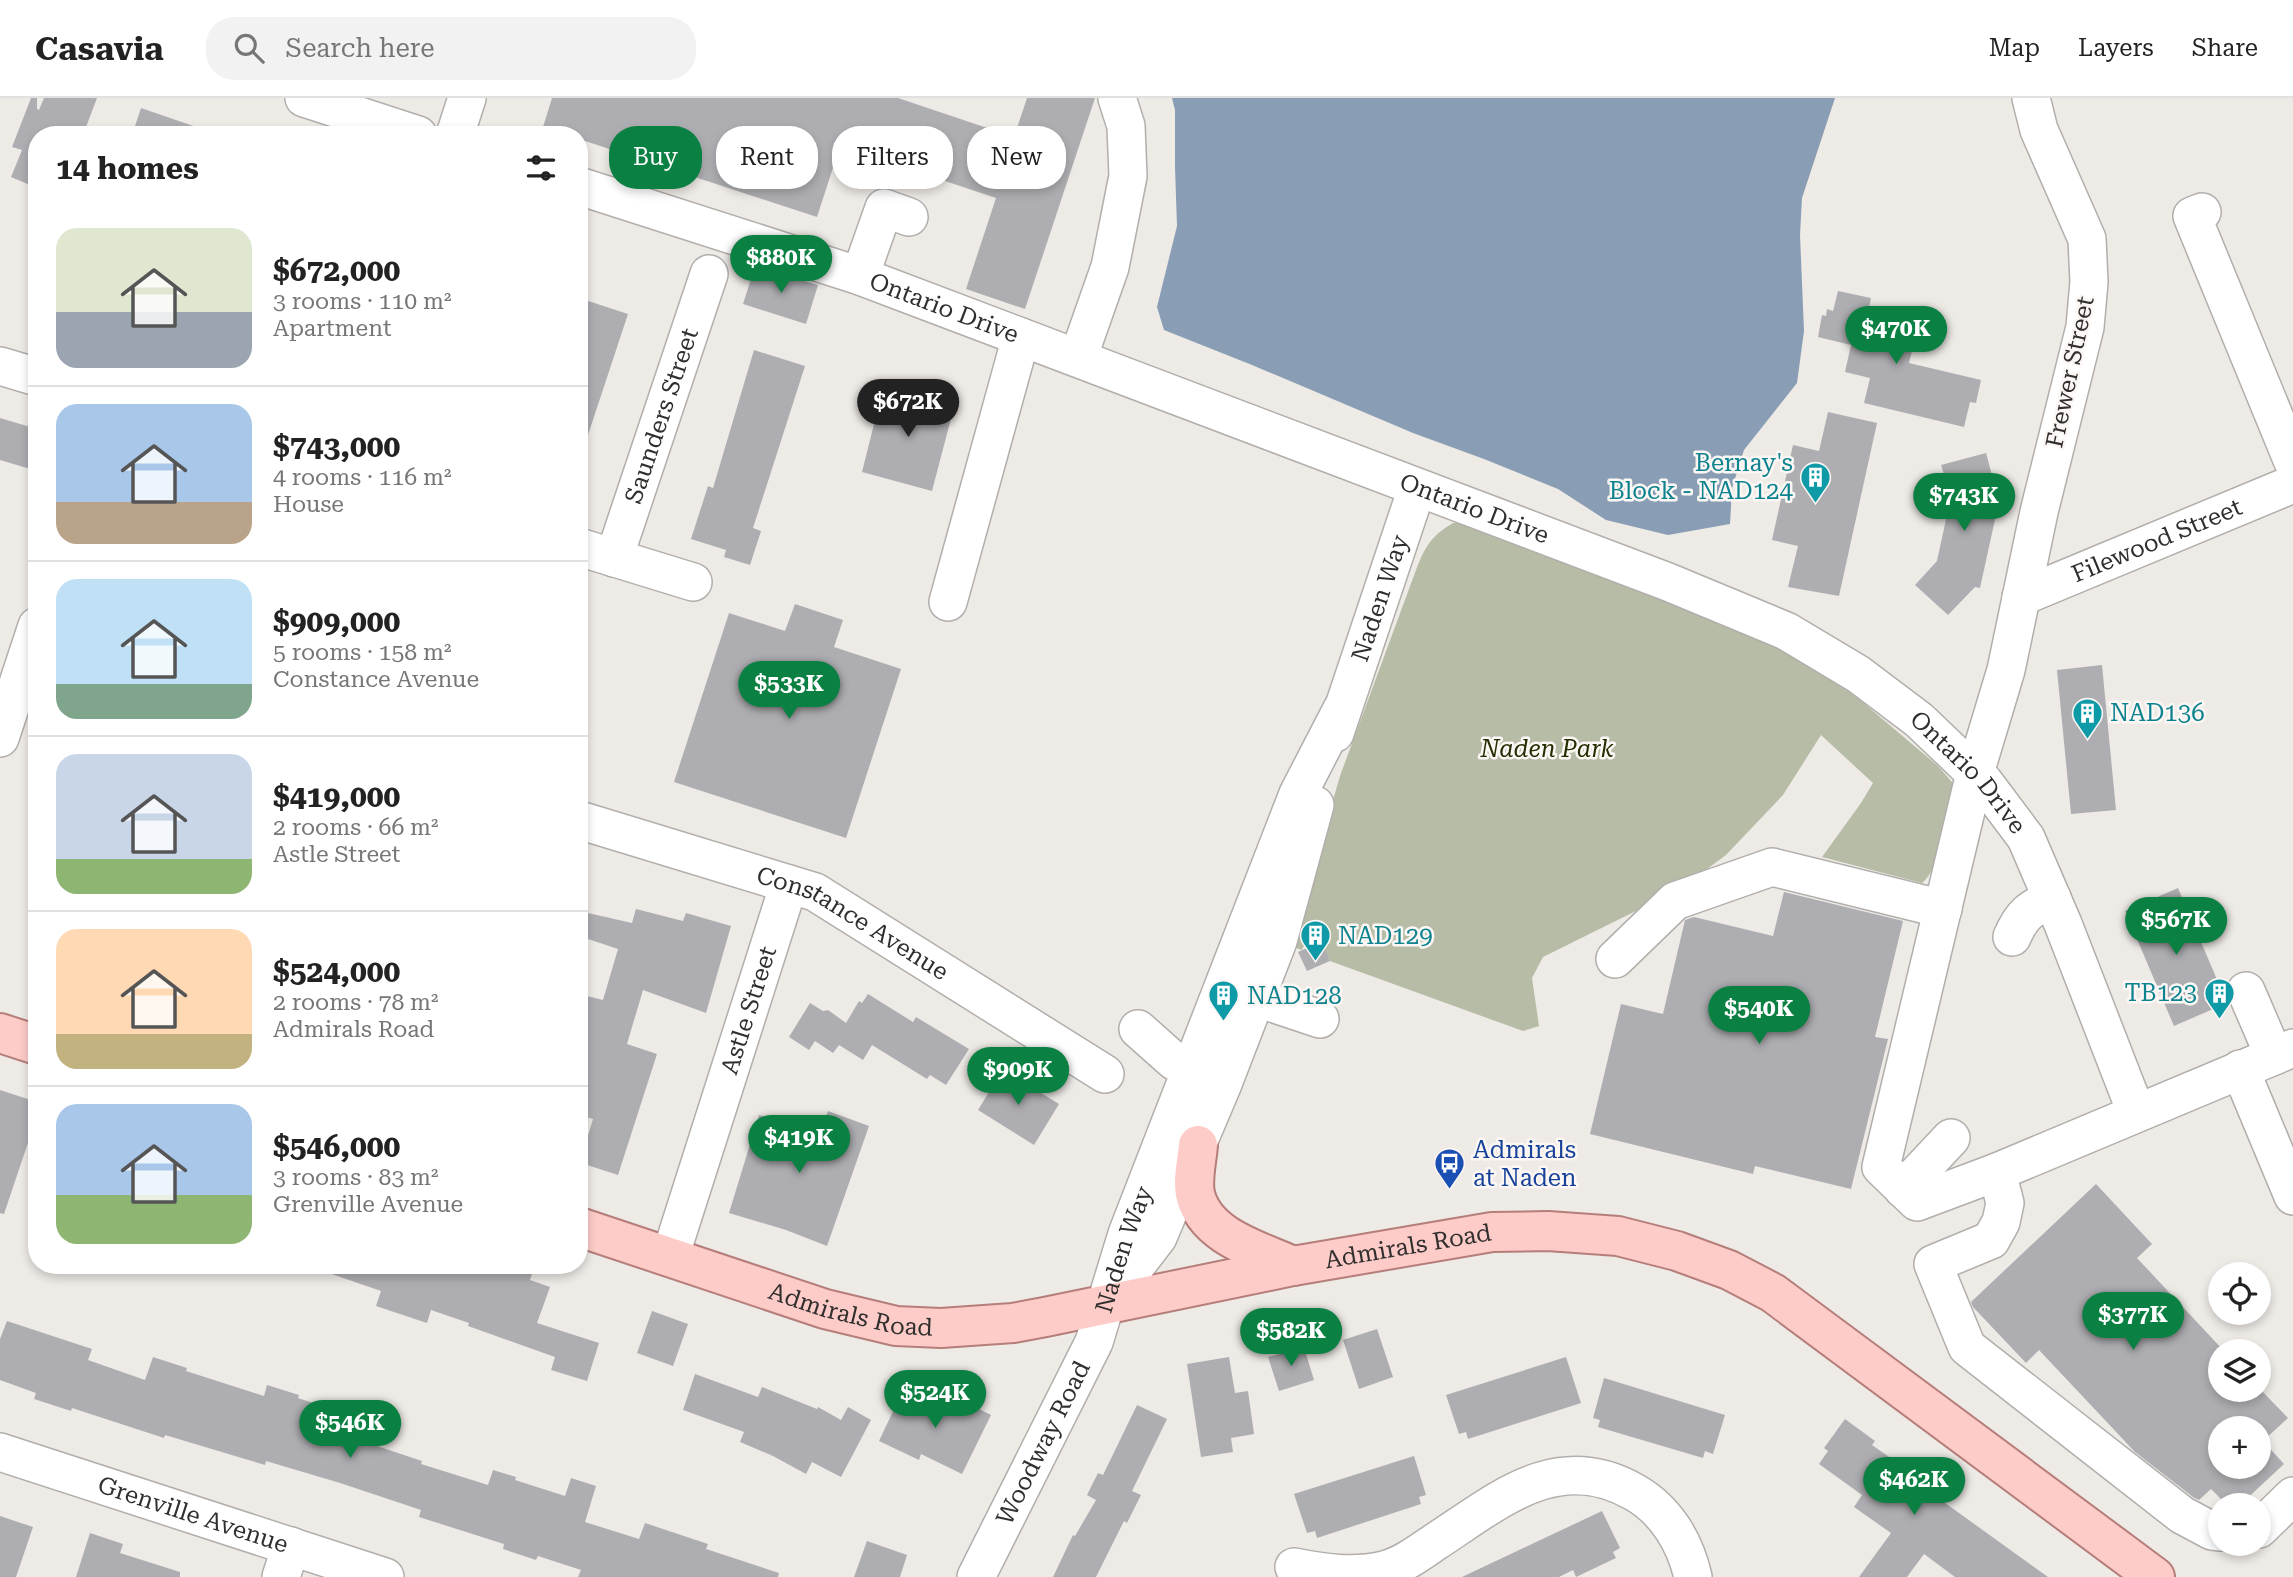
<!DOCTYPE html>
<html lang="en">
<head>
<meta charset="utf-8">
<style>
  :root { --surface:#fff; --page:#f2f2f2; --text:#222; --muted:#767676; --line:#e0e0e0; --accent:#0b8043 }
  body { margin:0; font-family:"Roboto Serif",serif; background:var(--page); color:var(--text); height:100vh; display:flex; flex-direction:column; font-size:26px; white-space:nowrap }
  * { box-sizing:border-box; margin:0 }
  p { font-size:23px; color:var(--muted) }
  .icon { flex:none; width:38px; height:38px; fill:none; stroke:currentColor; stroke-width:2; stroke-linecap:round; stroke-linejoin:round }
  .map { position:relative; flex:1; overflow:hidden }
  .drawer { position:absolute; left:28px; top:28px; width:560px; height:1148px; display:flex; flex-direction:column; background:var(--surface); border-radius:28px; box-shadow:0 4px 10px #0003 }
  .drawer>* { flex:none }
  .hud { position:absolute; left:609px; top:28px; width:665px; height:63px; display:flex; gap:14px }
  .fabs { position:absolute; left:2208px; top:1164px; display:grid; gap:14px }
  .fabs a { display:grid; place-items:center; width:63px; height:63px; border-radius:50%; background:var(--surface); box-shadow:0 4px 10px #0003; font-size:35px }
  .price { position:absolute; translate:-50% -60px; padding:0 16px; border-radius:24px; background:var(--accent); color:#fff; font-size:23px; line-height:46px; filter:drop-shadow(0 2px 4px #0008) }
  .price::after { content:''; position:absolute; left:50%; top:42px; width:21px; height:16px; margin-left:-10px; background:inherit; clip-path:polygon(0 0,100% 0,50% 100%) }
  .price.on { background:#222; color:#fff }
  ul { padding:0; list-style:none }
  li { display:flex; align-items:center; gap:21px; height:175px; padding:0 28px }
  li+li { border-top:2px solid var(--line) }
  li span { display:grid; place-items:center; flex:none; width:196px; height:140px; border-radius:21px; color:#555 }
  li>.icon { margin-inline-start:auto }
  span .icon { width:84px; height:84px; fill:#fffc; stroke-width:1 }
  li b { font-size:30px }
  h2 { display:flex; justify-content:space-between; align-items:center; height:84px; padding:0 28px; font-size:30px }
  .tag { padding:0 24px; border-radius:28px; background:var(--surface); box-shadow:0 4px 10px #0003; font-size:24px; line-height:63px }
  .tag.on { background:var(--accent); color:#fff }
  header { display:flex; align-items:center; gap:42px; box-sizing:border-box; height:98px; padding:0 35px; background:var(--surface); border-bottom:2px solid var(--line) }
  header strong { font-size:33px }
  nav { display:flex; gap:38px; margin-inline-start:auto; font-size:24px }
  .search { width:490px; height:63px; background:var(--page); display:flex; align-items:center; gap:18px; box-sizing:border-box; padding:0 24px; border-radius:28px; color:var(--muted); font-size:26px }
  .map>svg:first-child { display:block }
  .green { fill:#b6bca6 }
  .water { fill:#899eb5 }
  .building { fill:#aeaeb2; fill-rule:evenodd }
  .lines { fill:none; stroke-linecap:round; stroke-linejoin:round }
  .minor-casing { stroke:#b2aeab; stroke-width:40 }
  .major-casing { stroke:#b57e7a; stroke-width:42 }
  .minor { stroke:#fff; stroke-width:37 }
  .major { stroke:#fdcbc8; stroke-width:38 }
  .labels { text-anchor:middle; stroke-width:5; stroke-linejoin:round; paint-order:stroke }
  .street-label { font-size:24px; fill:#302f2d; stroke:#fcf7f4 }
  .culture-label { font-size:24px; fill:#0d838f; stroke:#fcf7f4; text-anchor:start }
  .park-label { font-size:24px; font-style:italic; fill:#252e00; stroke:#fcf7f4 }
  .transit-label { font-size:24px; fill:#164399; stroke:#fcf7f4; text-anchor:start }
</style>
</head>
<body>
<header>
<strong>Casavia</strong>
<div class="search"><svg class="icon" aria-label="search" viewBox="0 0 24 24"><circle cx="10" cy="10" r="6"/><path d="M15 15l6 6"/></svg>Search here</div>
<nav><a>Map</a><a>Layers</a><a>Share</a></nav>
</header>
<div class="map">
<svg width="2293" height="1479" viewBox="0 0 2293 1479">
  <rect width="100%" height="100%" fill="#eeeae6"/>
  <!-- green -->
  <path class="green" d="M1453,425H1466L1528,448L1773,545L1854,597L1938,668L1958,691C1952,713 1939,773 1922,785L1822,759L1861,705L1873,685L1821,637L1783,697L1726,757L1688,785L1658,802L1543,859L1532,880L1539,928L1523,933L1330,863L1321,844L1303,849L1302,852L1291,848L1340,678L1416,472C1425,449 1431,438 1453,425Z"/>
  <!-- water -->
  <path class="water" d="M1172,0H1835L1802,100L1800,137L1804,233L1797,285L1744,352L1732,390L1730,426L1668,437L1606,422L1558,391L1484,361L1413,335L1252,267L1164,232L1157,209L1177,128L1175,69V12Z"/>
  <!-- building -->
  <path class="building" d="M31,0H37V11L39,12L44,0H97L83,37H37V90L11,79L22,52L12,49Z
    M552,0H898L1014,39L1027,0H1095L1025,211L966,191L996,100L840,48L817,119L579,41V37H567L543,29Z
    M141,10L208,33L207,37H132Z
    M755,168L818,187L806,226L743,206Z
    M1838,193L1871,200L1867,220L1873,222L1872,227L1916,237L1909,265L1981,282L1976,305L1970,304L1964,329L1864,305L1870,280L1845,274L1851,247L1818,239L1822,217L1826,218L1827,211L1833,213Z
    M579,200L628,216L583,352L579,351Z
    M754,252L805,268L753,430L761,433L750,467L724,459L726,452L691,441L708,388L713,390Z
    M883,290L954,309L932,393L862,374Z
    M1828,314L1877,325L1839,498L1788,489L1798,448L1772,442L1793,347L1819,353Z
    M0,320L37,331V373L0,362Z
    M1986,355L1996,392L2001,394L1980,490L1975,489L1948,517L1915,487L1937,463L1951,398L1941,367Z
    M795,506L843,522L834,549L901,571L846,740L674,684L729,515L785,533Z
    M2102,567L2116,712L2071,716L2057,572Z
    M2178,790L2227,905L2174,928L2125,813Z
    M1784,794L1903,823L1875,939L1888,941L1851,1091L1755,1068L1753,1076L1590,1036L1621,906L1663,916L1685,822L1694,819L1773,838Z
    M636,811L683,823L686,815L731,828L706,915L643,892L627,946L657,956L618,1077L584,1066L587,1059L582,1057L593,1021L579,1017V896L603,902L618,851L579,838V813L632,825Z
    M1322,843L1330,863L1307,873L1298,854Z
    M868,896L913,924L916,919L969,951L946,987L930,977L927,981L872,947L863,962L839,947L833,955L815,943L809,952L789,939L810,905L823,913L828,912L846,925L859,903L862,905Z
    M1003,971L1059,1006L1034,1047L978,1012Z
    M0,992L37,1004V1018L4,1116L0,1115Z
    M828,1013L869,1028L827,1148L786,1132L729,1115L759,1017L820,1035Z
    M2096,1086L2152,1146L2137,1160L2224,1253H2221V1292L2259,1290L2288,1320L2263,1343L2284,1366L2240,1407H2227L2211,1391L2199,1402L2193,1399L2135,1354L2039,1252L2026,1265L1973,1209L1971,1204ZM2221,1330H2259V1368H2221Z
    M317,1167H517L533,1173L530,1182L550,1189L537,1225L599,1245L587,1283L551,1272L555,1259L468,1228L469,1225L431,1212L427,1225L376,1208L381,1193L317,1171Z
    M652,1213L688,1226L673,1268L637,1255Z
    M7,1223L92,1251L88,1262L145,1282L153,1259L187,1270L186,1273L264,1298L267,1287L299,1297L298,1300L368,1323L362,1343L422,1363L421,1366L488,1387L493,1372L516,1379L515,1382L565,1398L571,1380L596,1388L585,1424L639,1441L645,1425L708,1446L706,1451L779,1475L778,1479H578L581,1472L538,1458L536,1462L503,1451L504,1446L419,1419L421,1412L340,1385L266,1363L265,1367L165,1337L164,1340L72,1310L71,1313L34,1301L36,1295L0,1282V1241Z
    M1377,1231L1393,1279L1359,1291L1343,1242Z
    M1303,1246L1314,1282L1279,1293L1268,1259L1279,1256L1278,1254Z
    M1229,1259L1235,1295L1248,1293L1254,1336L1231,1340L1233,1354L1201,1359L1187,1266Z
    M1566,1259L1581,1305L1468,1341L1466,1334L1459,1336L1446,1297Z
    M695,1276L758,1299L762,1289L817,1311L818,1309L841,1322L848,1309L871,1322L841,1379L812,1364L806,1376L773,1358L740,1344L744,1334L683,1312Z
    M1604,1280L1725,1317L1713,1356L1705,1353L1703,1360L1598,1329L1600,1322L1593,1320Z
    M905,1288L957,1313L963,1303L991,1317L962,1376L921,1356L919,1362L879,1343Z
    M1137,1307L1167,1321L1132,1393L1141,1397L1127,1425L1124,1423L1096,1479H1053L1073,1437L1075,1438L1096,1402L1087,1397L1098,1375L1103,1377Z
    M1845,1321L1875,1343L1872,1347L1912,1375L1909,1379L2048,1479H1955L1924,1456L1907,1479H1859L1891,1435L1854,1409L1862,1397L1819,1366L1828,1353L1824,1350Z
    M1414,1358L1426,1397L1419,1399L1421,1406L1317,1440L1315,1433L1307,1435L1294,1396Z
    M1602,1413L1620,1450L1613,1454L1616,1460L1576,1479L1573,1472L1559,1479H1462Z
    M0,1418L33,1429L16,1479H0Z
    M90,1435L123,1446L120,1455L180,1474V1479H76Z
    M867,1443L907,1457L900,1479H854Z"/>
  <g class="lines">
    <defs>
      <g id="minor">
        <path d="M304,0L418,37"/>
        <path d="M2031,0L2039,32L2087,141L2089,184L2085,229L2039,414L2006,572L1975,675L1881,1069L1917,1104L1997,1074L2293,950"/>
        <path d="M455,37L467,0"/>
        <path id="s1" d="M579,88L860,178L1668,484L1786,533L1858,576L1919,622L1984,684L2026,740L2063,826L2136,1014"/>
        <path d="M2202,114L2192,118L2293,364"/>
        <path d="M860,178L884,110L909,119"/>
        <path d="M1078,260L1110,169L1128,78L1126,28L1117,0"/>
        <path d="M0,268L37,279"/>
        <path d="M579,449L693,484"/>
        <path id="s2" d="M614,460L709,176"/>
        <path id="s3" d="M2021,499L2293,386"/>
        <path d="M948,504L1021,239"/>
        <path id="s4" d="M1335,635L1417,390"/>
        <path d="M0,640L37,528"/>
        <path id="s5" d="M579,722L815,794L1105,976"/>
        <path d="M2012,839C2022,816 2030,811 2052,800"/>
        <path d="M1615,861L1675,803L1772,769L1943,811"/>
        <path d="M1233,892L1320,921"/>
        <path d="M2246,893L2274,958"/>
        <path d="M1138,931L1174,963L1212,982"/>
        <path d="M2240,971L2293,1098"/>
        <path d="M1997,1074L2005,1105L2001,1124L1991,1142L1933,1166L1967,1249L2182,1417L2212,1433L2221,1434"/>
        <path d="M1903,1091L1951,1040"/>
        <path id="s6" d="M670,1159L789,786"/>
        <path d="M1118,1191L1158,1139L1222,988L1278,843L1315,707"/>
        <path id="s7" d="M0,1354L385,1479"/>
        <path d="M2259,1431L2293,1398"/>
        <path d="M1294,1469C1324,1475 1353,1479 1384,1472C1403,1467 1419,1455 1435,1444C1498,1403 1557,1350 1634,1394C1666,1412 1685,1444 1693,1479"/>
        <path d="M281,1479L291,1448"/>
        <path id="s8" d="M976,1479L1094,1244L1127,1136L1298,696L1342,611"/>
      </g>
      <g id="major">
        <path d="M0,935L37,947"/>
        <path d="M1198,1047C1197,1061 1192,1081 1195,1096C1205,1139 1258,1152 1293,1168"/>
        <path id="s9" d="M579,1129L825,1211L896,1228L941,1230L1013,1225L1045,1219L1293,1168L1492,1134L1548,1133L1618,1138L1677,1153L1729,1172L1773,1195L2155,1479"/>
      </g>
    </defs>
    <!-- minor casing -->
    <use href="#minor" class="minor-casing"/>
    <!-- major casing -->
    <use href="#major" class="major-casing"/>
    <!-- minor -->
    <use href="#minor" class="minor"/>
    <!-- major -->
    <use href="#major" class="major"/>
  </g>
  <!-- icons -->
  <defs>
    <symbol id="building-pin" viewBox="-11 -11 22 30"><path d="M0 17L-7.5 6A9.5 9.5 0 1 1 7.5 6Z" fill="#0f9aa8" stroke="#fcf7f4"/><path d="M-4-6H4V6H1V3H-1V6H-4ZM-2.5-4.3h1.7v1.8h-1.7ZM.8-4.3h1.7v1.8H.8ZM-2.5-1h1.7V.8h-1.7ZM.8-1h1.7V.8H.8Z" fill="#fff"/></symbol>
    <symbol id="bus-pin" viewBox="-11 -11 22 30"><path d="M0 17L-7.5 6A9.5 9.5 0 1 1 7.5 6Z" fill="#1a4fb4" stroke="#fcf7f4"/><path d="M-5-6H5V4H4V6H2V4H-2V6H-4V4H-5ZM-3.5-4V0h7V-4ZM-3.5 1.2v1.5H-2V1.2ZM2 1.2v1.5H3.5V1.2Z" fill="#fff"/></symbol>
  </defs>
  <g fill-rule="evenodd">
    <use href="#building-pin" x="1798" y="362" width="35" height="47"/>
    <use href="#building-pin" x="2070" y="598" width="35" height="47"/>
    <use href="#building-pin" x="1298" y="820" width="35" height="47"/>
    <use href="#building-pin" x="2202" y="878" width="35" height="47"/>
    <use href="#building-pin" x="1206" y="880" width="35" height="47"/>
    <use href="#bus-pin" x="1432" y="1048" width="35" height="47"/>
  </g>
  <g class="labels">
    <!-- street labels -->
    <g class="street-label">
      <text dy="8" stroke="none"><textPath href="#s1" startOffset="385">Ontario Drive</textPath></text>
      <text transform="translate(2070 274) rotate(-78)" y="8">Frewer Street</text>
      <text dy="8" stroke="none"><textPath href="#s2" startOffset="150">Saunders Street</textPath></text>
      <text dy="8" stroke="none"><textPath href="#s1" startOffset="952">Ontario Drive</textPath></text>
      <text dy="8" stroke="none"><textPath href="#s3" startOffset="147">Filewood Street</textPath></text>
      <text dy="8" stroke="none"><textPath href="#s4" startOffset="142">Naden Way</textPath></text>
      <text dy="8" stroke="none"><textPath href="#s1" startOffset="1519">Ontario Drive</textPath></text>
      <text dy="8" stroke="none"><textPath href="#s5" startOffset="294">Constance Avenue</textPath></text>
      <text dy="8" stroke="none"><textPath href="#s6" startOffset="259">Astle Street</textPath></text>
      <text dy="8" stroke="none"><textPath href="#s8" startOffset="360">Naden Way</textPath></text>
      <text dy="8" stroke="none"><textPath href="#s9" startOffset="852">Admirals Road</textPath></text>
      <text dy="8" stroke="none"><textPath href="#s9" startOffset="285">Admirals Road</textPath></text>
      <text dy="8" stroke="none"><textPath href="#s8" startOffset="150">Woodway Road</textPath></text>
      <text dy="8" stroke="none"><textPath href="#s7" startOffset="203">Grenville Avenue</textPath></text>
    </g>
    <!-- culture labels -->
    <g class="culture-label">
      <text x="1793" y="373" text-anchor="end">Bernay's<tspan x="1793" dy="28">Block - NAD124</tspan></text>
      <text x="2110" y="623">NAD136</text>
      <text x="1338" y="846">NAD129</text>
      <text x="2197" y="903" text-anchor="end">TB123</text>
      <text x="1247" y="906">NAD128</text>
    </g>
    <!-- park labels -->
    <g class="park-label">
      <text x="1547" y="659">Naden Park</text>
    </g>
    <!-- transit labels -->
    <g class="transit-label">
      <text x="1473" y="1060">Admirals<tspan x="1473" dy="28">at Naden</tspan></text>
    </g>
  </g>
</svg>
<div class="fabs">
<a><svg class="icon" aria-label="locate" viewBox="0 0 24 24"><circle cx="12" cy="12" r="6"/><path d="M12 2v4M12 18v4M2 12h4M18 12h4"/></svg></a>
<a><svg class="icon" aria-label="layers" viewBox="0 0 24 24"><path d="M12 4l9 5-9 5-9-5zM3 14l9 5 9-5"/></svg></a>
<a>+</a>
<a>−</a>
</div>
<b class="price" style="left:781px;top:197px">$880K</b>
<b class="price" style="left:1896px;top:268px">$470K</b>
<b class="price on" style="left:908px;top:341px">$672K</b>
<b class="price" style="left:1964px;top:435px">$743K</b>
<b class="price" style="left:789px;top:623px">$533K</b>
<b class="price" style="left:2176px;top:859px">$567K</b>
<b class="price" style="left:1759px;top:948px">$540K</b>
<b class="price" style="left:1018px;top:1009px">$909K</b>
<b class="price" style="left:799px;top:1077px">$419K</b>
<b class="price" style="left:2133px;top:1254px">$377K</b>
<b class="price" style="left:1291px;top:1270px">$582K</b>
<b class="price" style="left:935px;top:1332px">$524K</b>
<b class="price" style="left:350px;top:1362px">$546K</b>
<b class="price" style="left:1914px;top:1419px">$462K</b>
<div class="hud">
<a class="tag on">Buy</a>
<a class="tag">Rent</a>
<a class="tag">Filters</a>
<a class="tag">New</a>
</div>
<section class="drawer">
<h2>14 homes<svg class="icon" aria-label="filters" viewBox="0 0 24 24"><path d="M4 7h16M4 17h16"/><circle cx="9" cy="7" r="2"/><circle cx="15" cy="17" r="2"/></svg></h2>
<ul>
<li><span style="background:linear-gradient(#dfe7d0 60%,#9aa5b1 0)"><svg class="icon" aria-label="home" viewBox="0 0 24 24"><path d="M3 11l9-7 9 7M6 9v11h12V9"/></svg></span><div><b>$672,000</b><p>3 rooms · 110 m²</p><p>Apartment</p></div></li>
<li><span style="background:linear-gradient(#a9c7e8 70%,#b9a48a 0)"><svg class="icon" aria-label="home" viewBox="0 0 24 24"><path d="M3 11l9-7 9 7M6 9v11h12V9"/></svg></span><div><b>$743,000</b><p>4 rooms · 116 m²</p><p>House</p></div></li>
<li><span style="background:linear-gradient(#bfe0f5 75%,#7fa58c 0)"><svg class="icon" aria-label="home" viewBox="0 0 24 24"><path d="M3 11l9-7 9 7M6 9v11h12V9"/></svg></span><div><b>$909,000</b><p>5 rooms · 158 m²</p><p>Constance Avenue</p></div></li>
<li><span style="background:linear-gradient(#c9d6e8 75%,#8fb573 0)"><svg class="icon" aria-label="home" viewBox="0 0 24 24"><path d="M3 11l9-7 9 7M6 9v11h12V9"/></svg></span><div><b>$419,000</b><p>2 rooms · 66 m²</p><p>Astle Street</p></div></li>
<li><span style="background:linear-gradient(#ffd9b3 75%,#c2b280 0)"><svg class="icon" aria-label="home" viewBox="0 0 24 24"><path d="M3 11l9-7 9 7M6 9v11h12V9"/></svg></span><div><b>$524,000</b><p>2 rooms · 78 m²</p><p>Admirals Road</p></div></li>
<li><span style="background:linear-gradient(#a9c7e8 65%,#8fb573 0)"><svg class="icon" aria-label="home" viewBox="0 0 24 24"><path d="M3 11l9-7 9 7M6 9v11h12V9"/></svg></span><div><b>$546,000</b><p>3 rooms · 83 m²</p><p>Grenville Avenue</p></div></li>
</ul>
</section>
</div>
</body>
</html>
